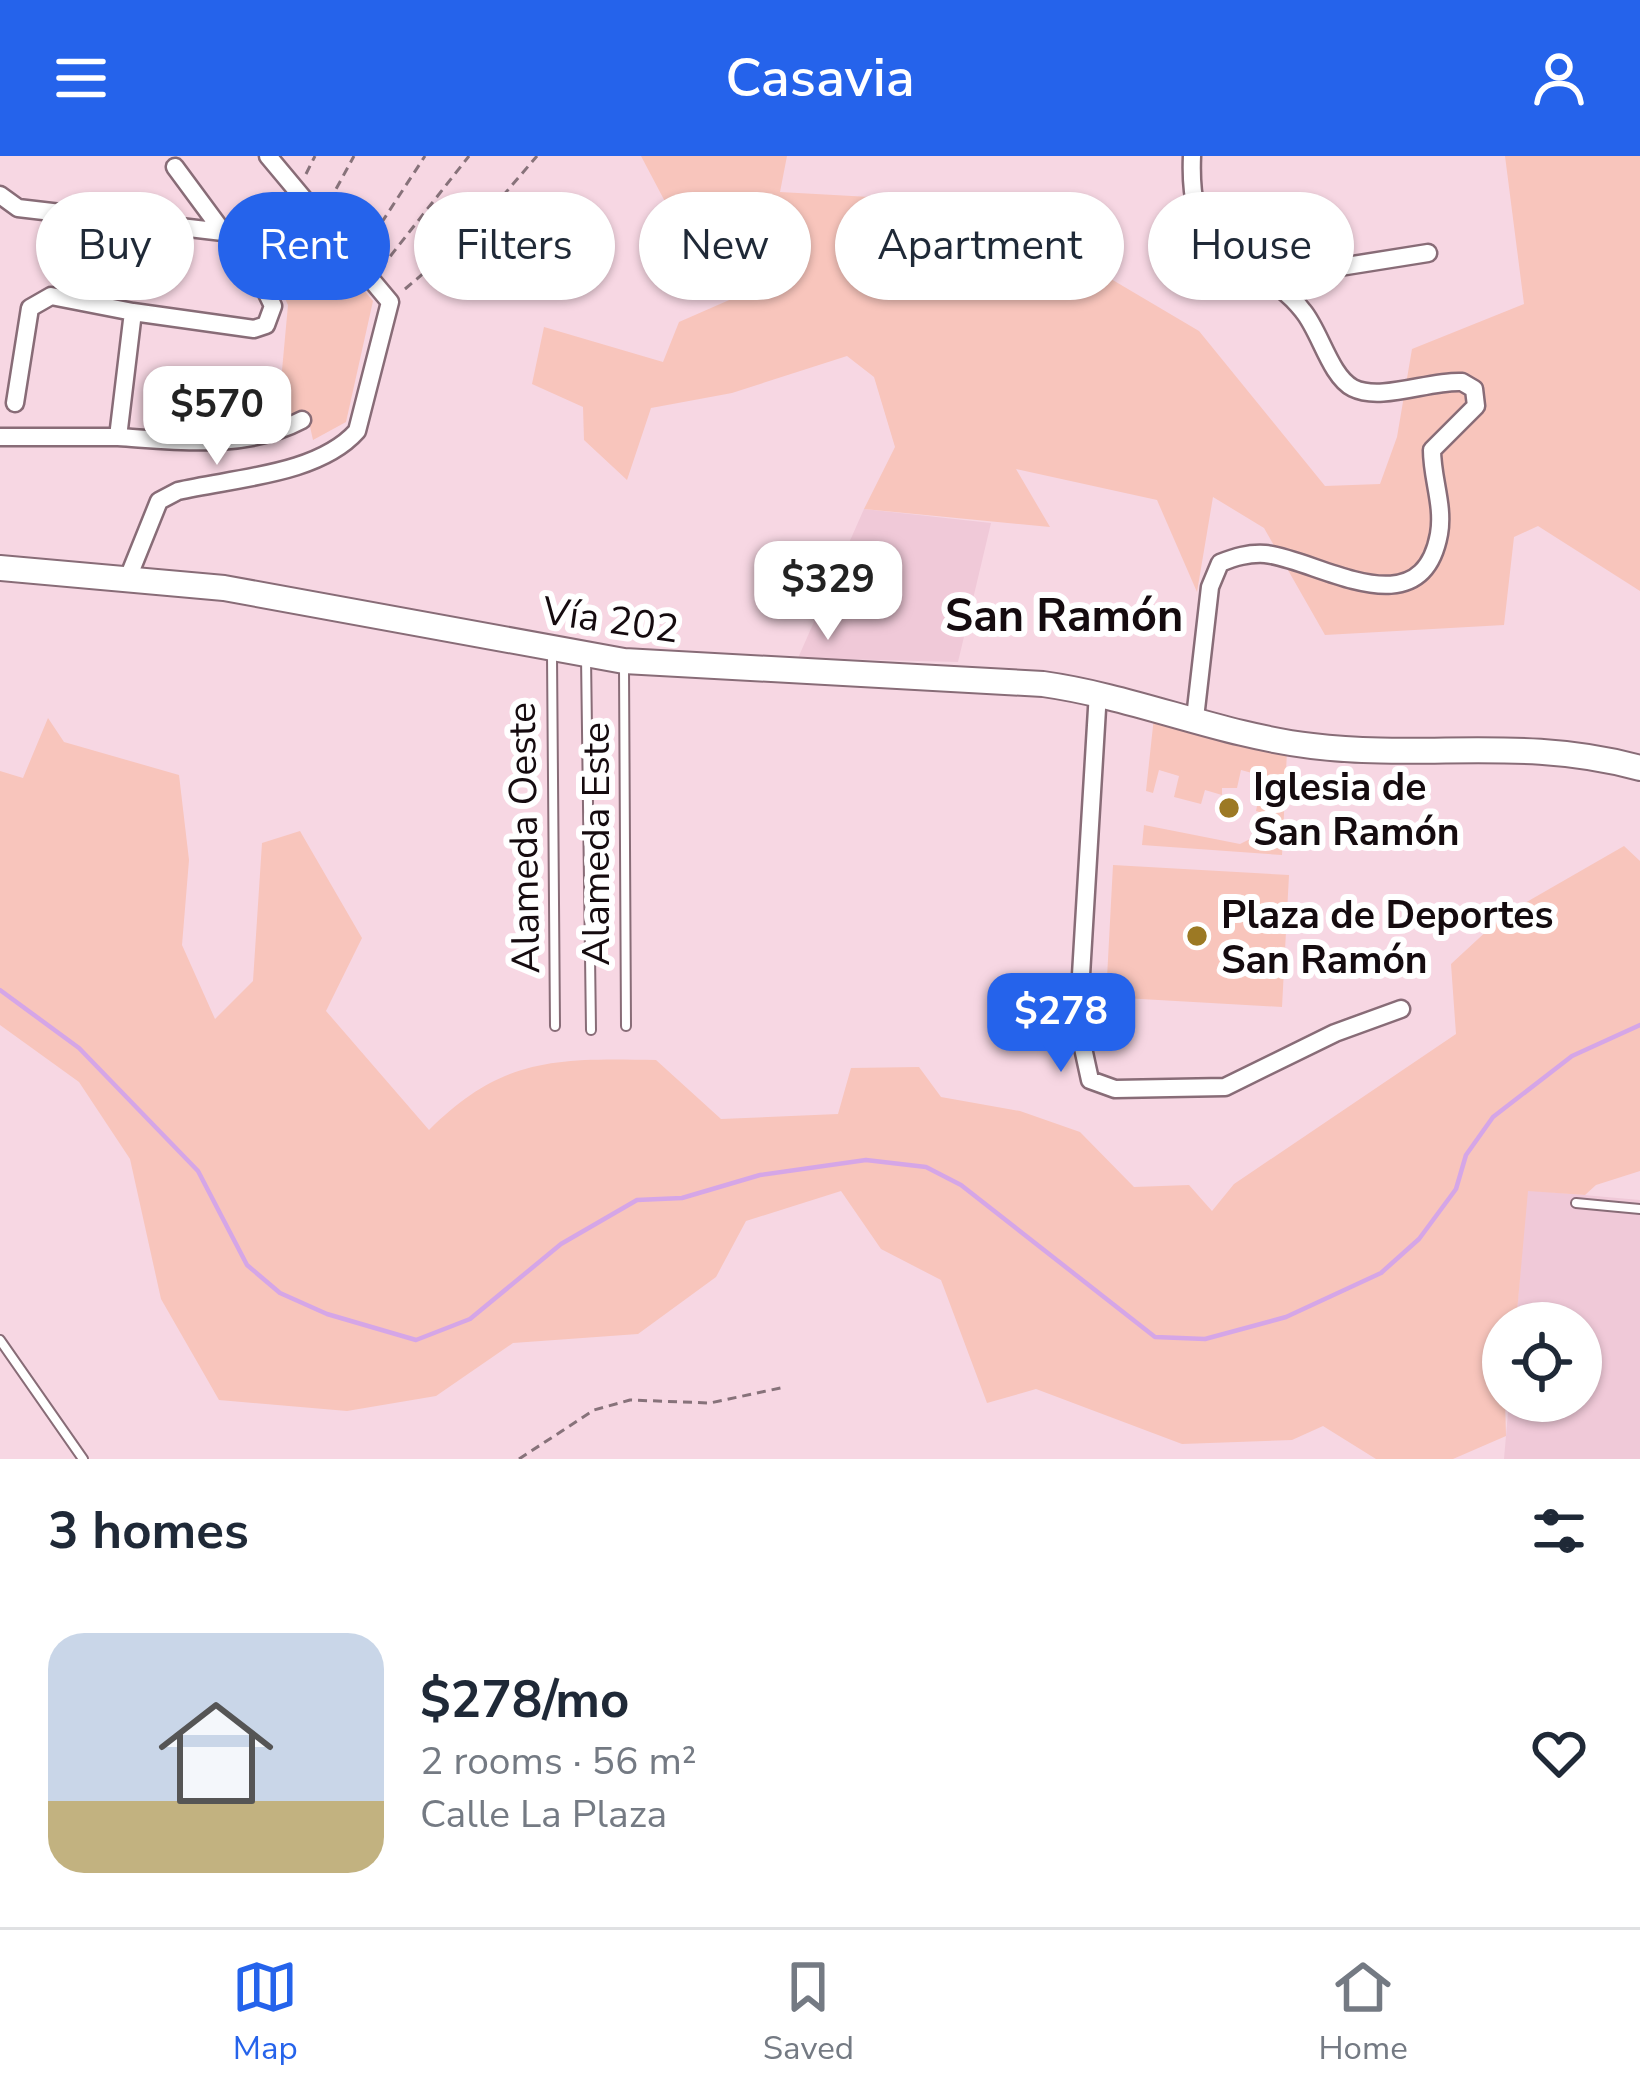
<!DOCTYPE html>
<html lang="en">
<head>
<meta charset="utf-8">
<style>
  :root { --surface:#fff; --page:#f6f6f7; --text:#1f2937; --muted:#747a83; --line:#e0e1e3; --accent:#2563eb }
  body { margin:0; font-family:"Nunito Sans",sans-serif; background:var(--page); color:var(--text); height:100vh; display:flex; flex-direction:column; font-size:45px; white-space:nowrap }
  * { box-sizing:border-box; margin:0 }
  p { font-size:39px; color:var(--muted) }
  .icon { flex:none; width:66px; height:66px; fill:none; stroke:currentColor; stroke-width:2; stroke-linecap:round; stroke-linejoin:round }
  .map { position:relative; height:1303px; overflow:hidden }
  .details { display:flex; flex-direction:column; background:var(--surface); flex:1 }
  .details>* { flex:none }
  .top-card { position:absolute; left:36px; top:36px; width:1569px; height:108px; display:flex; gap:24px }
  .fabs { position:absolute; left:1482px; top:1146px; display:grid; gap:24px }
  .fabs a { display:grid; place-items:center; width:120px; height:120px; border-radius:50%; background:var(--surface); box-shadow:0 3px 9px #0004; font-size:60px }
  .price { position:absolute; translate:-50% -102px; padding:0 27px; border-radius:24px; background:#fff; color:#222; font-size:39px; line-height:78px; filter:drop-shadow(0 3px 6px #0008) }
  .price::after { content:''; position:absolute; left:50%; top:72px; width:36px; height:27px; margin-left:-18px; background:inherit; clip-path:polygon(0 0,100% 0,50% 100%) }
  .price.on { background:var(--accent); color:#fff }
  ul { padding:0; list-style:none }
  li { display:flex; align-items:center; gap:36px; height:300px; padding:0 48px }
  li+li { border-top:3px solid var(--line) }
  li span { display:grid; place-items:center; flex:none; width:336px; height:240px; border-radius:36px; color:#555 }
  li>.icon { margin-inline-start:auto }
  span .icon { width:144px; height:144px; fill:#fffc; stroke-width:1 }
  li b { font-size:51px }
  h2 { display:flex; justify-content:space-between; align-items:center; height:144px; padding:0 48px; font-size:51px }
  .pill { padding:0 42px; border-radius:54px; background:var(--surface); box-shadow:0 3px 9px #0004; font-size:42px; line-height:108px }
  .pill.on { background:var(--accent); color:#fff }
  header { display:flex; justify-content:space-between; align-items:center; height:156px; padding:0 48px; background:var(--accent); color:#fff; font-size:54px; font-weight:600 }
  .tab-bar { display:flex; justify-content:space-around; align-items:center; height:168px; border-top:3px solid var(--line); background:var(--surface); font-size:33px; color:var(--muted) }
  .tab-bar a { display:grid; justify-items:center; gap:6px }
  .tab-bar .on { color:var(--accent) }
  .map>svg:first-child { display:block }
  .built { fill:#f0c9d8 }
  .green { fill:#f8c5bc }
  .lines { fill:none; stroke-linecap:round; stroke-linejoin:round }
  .stream { stroke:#d5a6e7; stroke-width:4.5 }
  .service-casing { stroke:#886c77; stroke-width:12 }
  .minor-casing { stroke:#886c77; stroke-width:21 }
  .secondary-casing { stroke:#886c77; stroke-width:28 }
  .path { stroke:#87727a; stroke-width:3; stroke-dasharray:9 6; stroke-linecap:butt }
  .service { stroke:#fff; stroke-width:8 }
  .minor { stroke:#fff; stroke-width:16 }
  .secondary { stroke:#fff; stroke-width:24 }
  .poi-dot { fill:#9c7924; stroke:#fff; stroke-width:4.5 }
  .labels { text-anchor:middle; stroke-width:12; stroke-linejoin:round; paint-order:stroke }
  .street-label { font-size:39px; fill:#150b0f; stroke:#fff }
  .poi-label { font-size:39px; font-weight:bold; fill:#150b0f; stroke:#fff; text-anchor:start }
  .quarter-label { font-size:45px; font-weight:bold; fill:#150b0f; stroke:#fff }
</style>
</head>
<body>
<header><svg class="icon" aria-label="menu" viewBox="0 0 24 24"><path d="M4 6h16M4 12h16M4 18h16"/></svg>Casavia<svg class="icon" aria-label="person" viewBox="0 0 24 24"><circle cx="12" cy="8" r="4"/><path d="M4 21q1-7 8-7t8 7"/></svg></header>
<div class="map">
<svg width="1640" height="1303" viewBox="0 0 1640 1303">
  <rect width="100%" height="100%" fill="#f7d7e3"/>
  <!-- built -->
  <path class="built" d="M864,353L991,367L958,506L798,502Z
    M1527,1034L1640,1044V1303H1504L1509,1245H1581V1167H1516Z"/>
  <!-- green -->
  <path class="green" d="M641,0H787L780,36L1047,51L1111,123L1199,175L1325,330L1380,328L1397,281L1412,193L1524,148L1505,0H1640V435L1538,370L1514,381L1504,469L1325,479L1264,372L1213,341L1197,436L1157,344L1016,313L1050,371L864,353L895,291L874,221L847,200L732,237L651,252L627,324L584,284L583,251L532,228L544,171L663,206L679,166L775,124L681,123L670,55Z
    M317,78L373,145L346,266L313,284L307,257L277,269L288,149L273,117Z
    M1154,561L1287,595L1282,699L1142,689L1144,669L1240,688L1262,677L1266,658L1256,655L1263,620L1241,614L1237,632H1222V639L1205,634L1201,648L1174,641L1179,620L1159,614L1153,637L1146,635Z
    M48,562L64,586L179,619L189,704L182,789L215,863L253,825L262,687L300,675L362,782L326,855L429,974C502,901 557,902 656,904L721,963L838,958L851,912L919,911L941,941L1020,955L1080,976L1134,1031L1189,1029L1212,1055L1234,1028L1456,878L1451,808L1504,759L1624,690L1640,705V1015L1596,1029L1585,1039L1528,1035L1516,1167H1503L1506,1280L1453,1303H1376L1323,1270L1292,1284L1182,1288L1036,1233L987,1247L941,1124L881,1093L841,1035L746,1065L716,1121L638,1178L513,1187L436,1240L347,1255L219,1244L161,1143L130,1003L79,926L0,869V615L23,622Z
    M1113,709L1289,719L1282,851L1106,841Z"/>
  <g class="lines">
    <!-- stream -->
    <path class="stream" d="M0,834L79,892L198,1015L247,1109L280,1137L327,1158L416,1184L470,1163L561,1088L637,1044L682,1042L760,1019L866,1004L926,1011L961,1029L1155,1181L1205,1183L1286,1161L1381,1117L1419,1083L1456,1033L1466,999L1493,961L1572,900L1640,869"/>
    <defs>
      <path id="service" d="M552,499L555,870
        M586,500L591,874
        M624,512L626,870
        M1576,1047L1640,1053
        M0,1184L83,1303"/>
      <path id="minor" d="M1192,0C1191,24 1192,61 1210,80C1237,109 1278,122 1303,155C1320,175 1330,220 1353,232C1381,246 1430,224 1462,226L1474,233L1476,250L1432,294C1432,323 1444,349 1439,378C1421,476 1317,403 1265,398C1248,397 1235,401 1220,407L1210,431L1195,562
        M175,11L223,76
        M0,39L18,52L223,76L250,102L273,150L266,169L254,173L133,156L118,281H0
        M1271,122L1428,97
        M15,247L30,152L51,140L133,156
        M118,281C180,285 245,294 302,264
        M128,422L159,345L178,335C233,322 318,319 357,275L390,146L268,0
        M1098,536L1078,869L1090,924L1115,933L1225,931L1335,877L1401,853"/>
      <path id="secondary" d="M0,412L224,432L624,505L1043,528C1135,541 1220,579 1312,590C1428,604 1523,580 1640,612"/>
    </defs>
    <!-- service casing -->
    <use href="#service" class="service-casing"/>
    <!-- minor casing -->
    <use href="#minor" class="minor-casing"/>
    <!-- secondary casing -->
    <use href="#secondary" class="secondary-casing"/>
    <!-- path -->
    <path class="path" d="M306,18L315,0
      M329,46L354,0
      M365,92L425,0
      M381,112L469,0
      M405,133L471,77L537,0
      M519,1303L594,1254L630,1244L710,1247L785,1231"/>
    <!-- service -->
    <use href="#service" class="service"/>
    <!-- minor -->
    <use href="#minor" class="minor"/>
    <!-- secondary -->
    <use href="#secondary" class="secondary"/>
  </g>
  <!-- markers -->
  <g class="poi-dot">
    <circle cx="1229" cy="652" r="12"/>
    <circle cx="1197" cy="780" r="12"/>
  </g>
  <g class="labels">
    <!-- street labels -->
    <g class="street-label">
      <text transform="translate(611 463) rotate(8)" y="14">Vía 202</text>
      <text transform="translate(523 682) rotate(-91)" y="14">Alameda Oeste</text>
      <text transform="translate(595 688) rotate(-90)" y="14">Alameda Este</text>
    </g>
    <!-- poi labels -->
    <g class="poi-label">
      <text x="1253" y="644">Iglesia de<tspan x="1253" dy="45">San Ramón</tspan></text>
      <text x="1221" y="772">Plaza de Deportes<tspan x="1221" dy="45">San Ramón</tspan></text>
    </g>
    <!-- quarter labels -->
    <g class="quarter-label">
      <text x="1064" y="475">San Ramón</text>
    </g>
  </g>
</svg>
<div class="fabs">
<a><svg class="icon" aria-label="locate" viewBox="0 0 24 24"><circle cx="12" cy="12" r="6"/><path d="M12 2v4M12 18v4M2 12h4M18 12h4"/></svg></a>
</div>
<b class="price" style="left:217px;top:312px">$570</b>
<b class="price" style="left:828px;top:487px">$329</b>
<b class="price on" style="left:1061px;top:919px">$278</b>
<div class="top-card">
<a class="pill">Buy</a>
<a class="pill on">Rent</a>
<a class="pill">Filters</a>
<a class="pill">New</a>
<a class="pill">Apartment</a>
<a class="pill">House</a>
</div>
</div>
<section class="details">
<h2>3 homes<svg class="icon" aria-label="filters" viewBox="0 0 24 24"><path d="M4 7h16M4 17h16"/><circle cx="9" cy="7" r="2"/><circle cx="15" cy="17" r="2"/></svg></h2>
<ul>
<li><span style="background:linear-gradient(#c9d6e8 70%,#c2b280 0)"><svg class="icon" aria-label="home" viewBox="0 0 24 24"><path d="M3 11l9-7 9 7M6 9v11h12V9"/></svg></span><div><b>$278/mo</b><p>2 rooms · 56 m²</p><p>Calle La Plaza</p></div><svg class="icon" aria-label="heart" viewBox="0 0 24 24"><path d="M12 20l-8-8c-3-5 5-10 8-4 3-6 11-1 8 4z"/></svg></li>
</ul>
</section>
<nav class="tab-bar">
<a class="on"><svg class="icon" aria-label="map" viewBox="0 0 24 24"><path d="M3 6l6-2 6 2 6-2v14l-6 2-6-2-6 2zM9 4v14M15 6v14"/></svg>Map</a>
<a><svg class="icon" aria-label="saved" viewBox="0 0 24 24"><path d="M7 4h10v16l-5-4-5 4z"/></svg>Saved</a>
<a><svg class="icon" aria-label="home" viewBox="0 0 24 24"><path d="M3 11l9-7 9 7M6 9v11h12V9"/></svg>Home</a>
</nav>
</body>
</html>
